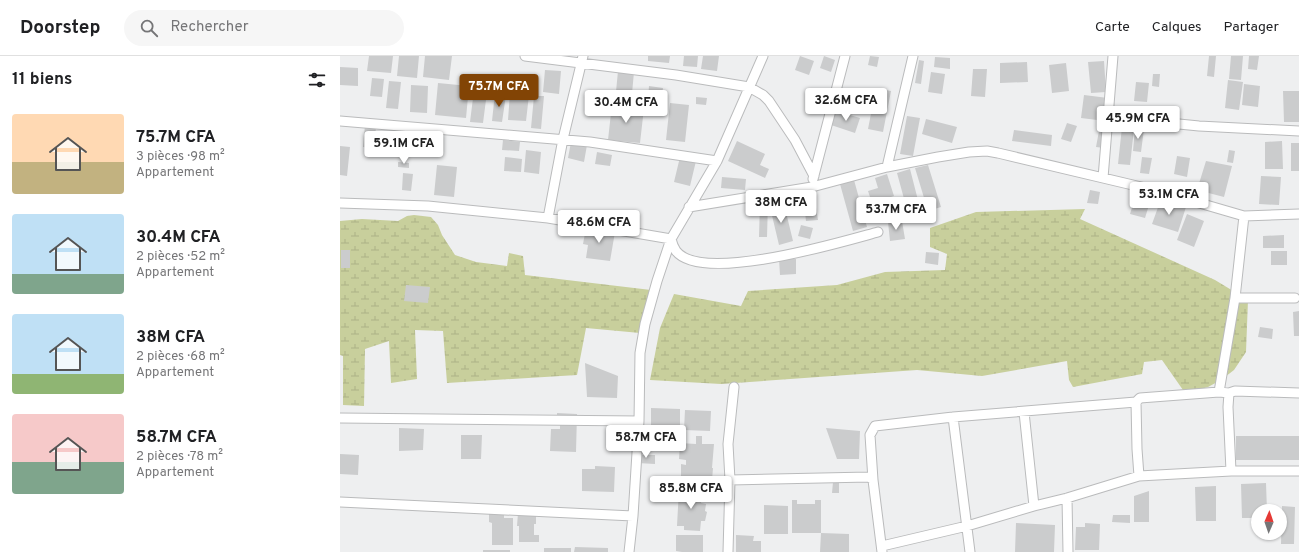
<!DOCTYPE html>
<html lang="fr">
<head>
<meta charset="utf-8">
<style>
  :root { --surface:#fff; --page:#f6f6f6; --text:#202124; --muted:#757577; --line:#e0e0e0; --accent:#824405 }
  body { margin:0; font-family:Overpass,sans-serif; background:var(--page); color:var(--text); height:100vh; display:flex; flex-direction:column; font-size:15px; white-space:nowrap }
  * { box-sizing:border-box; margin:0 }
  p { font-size:13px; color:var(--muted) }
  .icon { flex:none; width:22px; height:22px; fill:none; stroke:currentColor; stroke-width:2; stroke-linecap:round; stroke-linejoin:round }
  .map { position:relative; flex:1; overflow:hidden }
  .side { display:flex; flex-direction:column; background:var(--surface); width:340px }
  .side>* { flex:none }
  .needle { width:26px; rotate:2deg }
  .buttons { position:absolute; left:911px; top:448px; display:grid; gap:8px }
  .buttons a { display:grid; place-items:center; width:36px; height:36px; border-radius:50%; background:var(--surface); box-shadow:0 1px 3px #0004; font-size:20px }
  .price { position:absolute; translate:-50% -34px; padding:0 9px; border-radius:4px; background:#fff; color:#222; font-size:13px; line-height:26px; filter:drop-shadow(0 1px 2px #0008) }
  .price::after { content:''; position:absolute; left:50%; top:24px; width:12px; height:9px; margin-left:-6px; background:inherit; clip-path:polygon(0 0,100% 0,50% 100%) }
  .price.on { background:var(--accent); color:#fff }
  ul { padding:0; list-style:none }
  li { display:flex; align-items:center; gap:12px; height:100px; padding:0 12px }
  li span { display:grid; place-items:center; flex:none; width:112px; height:80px; border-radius:4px; color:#555 }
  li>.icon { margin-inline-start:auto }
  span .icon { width:48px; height:48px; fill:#fffc; stroke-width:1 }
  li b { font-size:17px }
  h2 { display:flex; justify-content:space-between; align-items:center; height:48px; padding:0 12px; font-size:17px }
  header { display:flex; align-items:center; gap:24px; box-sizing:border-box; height:56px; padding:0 20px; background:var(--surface); border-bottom:1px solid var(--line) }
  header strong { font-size:19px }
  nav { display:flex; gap:22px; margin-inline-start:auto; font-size:14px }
  .search { width:280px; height:36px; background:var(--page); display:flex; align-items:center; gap:10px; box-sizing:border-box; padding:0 14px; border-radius:22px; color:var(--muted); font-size:15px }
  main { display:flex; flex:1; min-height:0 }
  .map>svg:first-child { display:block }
  .wetland { fill:url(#wetland-marsh) }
  .building { fill:#cbcccd }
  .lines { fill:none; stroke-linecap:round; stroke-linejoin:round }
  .street-casing { stroke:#babbbc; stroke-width:11 }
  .street { stroke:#fff; stroke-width:9 }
</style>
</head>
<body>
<header>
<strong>Doorstep</strong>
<div class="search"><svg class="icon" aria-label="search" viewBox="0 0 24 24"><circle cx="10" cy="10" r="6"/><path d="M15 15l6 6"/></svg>Rechercher</div>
<nav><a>Carte</a><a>Calques</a><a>Partager</a></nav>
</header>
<main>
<section class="side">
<h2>11 biens<svg class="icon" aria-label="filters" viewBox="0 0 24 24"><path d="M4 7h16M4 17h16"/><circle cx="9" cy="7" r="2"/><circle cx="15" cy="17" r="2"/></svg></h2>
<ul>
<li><span style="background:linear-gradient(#ffd9b3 60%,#c2b280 0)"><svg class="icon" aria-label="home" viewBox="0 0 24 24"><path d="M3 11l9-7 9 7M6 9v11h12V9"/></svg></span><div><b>75.7M CFA</b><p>3 pièces · 98 m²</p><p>Appartement</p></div></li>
<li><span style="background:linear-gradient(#bfe0f5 75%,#7fa58c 0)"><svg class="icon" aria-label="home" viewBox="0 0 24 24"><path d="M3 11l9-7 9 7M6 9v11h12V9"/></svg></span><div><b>30.4M CFA</b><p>2 pièces · 52 m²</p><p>Appartement</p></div></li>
<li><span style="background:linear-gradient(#bfe0f5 75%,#8fb573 0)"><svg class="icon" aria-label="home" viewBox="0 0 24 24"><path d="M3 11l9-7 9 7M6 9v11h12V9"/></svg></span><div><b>38M CFA</b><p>2 pièces · 68 m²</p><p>Appartement</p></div></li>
<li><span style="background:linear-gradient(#f6c9c9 60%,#7fa58c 0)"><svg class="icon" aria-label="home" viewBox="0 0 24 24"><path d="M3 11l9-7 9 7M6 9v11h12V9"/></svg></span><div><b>58.7M CFA</b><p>2 pièces · 78 m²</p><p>Appartement</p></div></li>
</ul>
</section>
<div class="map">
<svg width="959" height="496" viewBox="0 0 959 496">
  <defs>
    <pattern id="wetland-marsh" width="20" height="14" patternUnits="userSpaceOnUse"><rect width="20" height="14" fill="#c8cf9c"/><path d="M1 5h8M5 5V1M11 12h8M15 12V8" fill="none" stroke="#acb287"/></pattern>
  </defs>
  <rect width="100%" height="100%" fill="#eeeff0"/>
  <!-- wetland -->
  <path class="wetland" d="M745,153L740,163L875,224L908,244L906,296L894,314L881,324L868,331L854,335L843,334L822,304L804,306L802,318L733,331L729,324L727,305L642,320L577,314L381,328L310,324L320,272L334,238L401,250L408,235L497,229L545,216L605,214L607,198L590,191V172L636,156Z
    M74,159L91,161L98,169L102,179L115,199L136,206L167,210L169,197L183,200L185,219L311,234L300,277L246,272L237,319L107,327L103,275L75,274L77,323L51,327L49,285L25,293L24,350L3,349V300L0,299V165L22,163L58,165L67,160Z"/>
  <!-- building -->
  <path class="building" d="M29,0H53L51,17L27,15Z
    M59,0H79L77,22L57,20Z
    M85,0H112L109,24L83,21Z
    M308,0H330L329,7L308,5Z
    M344,0H358L357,11L343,10Z
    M363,0H379L377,15L361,13Z
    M460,0L474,5L469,19L455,14Z
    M484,0L495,4L491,16L480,12Z
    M530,0L539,1L537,11L528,9Z
    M869,0H876L874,21L867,20Z
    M891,0H903L901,24L889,23Z
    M909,0H919L917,14L908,13Z
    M595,1L610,2V13L594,11Z
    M579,4L584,5L581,28L575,27Z
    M764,5L766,36L751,37L748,6Z
    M687,6L688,26L660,27V7Z
    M726,7L729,35L712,37L709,9Z
    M0,11L18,12V30L0,29Z
    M633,13H647L645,41L631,40Z
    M205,14L221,15L219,38L203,36Z
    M278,15L294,16L291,48L275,46Z
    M591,16L605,18L602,38L588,36Z
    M813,18H820L819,31L812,30Z
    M32,22L44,23L42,41L30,40Z
    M888,24L903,26L899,54L885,52Z
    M49,25L61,26L58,53L46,52Z
    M796,26L809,27L807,46L794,45Z
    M98,27L129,30L126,62L95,59Z
    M904,28L920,30L918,51L902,49Z
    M71,29L88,30L87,57L70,56Z
    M309,30L323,32L321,46L308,44Z
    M536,32L551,35L543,76L528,73Z
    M134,34L147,36L143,67L130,66Z
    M943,35H959V66H944Z
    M155,37L166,39L162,66L152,65Z
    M170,37L189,39L186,65L168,64Z
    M744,39L768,42L765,65L741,62Z
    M194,40H204L201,73L191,72Z
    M356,41L367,42L366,49L356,48Z
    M330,47L349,49L345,86L326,84Z
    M272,48L304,52L300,87L268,84Z
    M496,55L520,62L515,77L491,69Z
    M567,60L580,62L573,100L560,98Z
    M586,63L617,71L612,87L582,78Z
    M727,67L737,70L731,86L721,83Z
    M25,69L36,71L34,92L23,91Z
    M782,71L794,73L790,109L778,108Z
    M795,72L804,73L801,96L793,95Z
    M674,74L712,79L711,90L672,85Z
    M759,75L767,76L764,92L756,91Z
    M64,83L83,84V96L63,95Z
    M163,84L180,86L179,95L162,94Z
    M397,85L425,98L420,109L429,113L425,122L388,105Z
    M942,85L943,113H925V86Z
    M231,86L247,89L244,106L228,102Z
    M951,87H959V115H951Z
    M0,90L10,91L7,120L0,119Z
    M186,94L201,96L199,118L184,116Z
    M889,94L895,95L893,107L887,106Z
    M257,96L272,99L270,110L255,108Z
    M837,100L850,102L847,121L834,118Z
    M165,101L182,103L181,116L164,115Z
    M340,101L356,105L350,130L334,126Z
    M802,101L812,102L809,118L800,117Z
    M866,105L892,110L884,141L857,134Z
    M58,106L69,107V112L58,111Z
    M97,109L117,111L114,141L94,139Z
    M588,109L601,151L588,155L575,112Z
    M570,113L581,156L564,161L561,151L566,150L557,117Z
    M63,117L73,118L71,135L62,134Z
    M547,118L554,140L532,147L528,135L538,132L535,122Z
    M921,120L941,121L939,149L919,148Z
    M382,121L406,123L405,134L381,132Z
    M514,124L527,171L513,175L500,128Z
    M750,134L760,136L758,148L747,147Z
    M474,138L478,164L466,165L463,139Z
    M821,143L846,151L838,176L812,168Z
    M794,145L809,149L805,162L790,158Z
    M420,146H428L427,181H419Z
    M444,148L453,185L439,189L430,151Z
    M847,158L864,165L854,191L837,184Z
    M562,165L565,183L550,185L548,166Z
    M461,169L473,172L470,183L458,180Z
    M246,172L275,176L270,205L246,202L248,189L243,188Z
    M944,179V192H923V180Z
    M1,194H10V212H1Z
    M931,195H947V209H931Z
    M586,196L599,197L598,209L585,207Z
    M439,203H456V218L440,219Z
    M66,229L90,231L88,247L64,245Z
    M959,255V280H954L953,256Z
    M920,271L933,273L932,283L918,281Z
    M245,307L278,320L277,342L247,341Z
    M311,352L340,353V378L311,377Z
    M345,354L371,355L370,375L344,374Z
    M217,357L237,358L236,396L210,395L211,373H220V368H217Z
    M59,372L84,373L83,394L59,395Z
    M486,372L520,375L519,403H497Z
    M121,379H142L141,403H121Z
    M356,380H362V388H374L372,412H373L372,424L341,422V408L346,409V404L339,403L340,387L356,388Z
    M896,380H959V404H896Z
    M0,398L19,399L18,419L0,418Z
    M297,399H315V408L297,407Z
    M255,410L275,411L274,436L242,435V413H255Z
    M493,426H499V437H492Z
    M926,427L927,455H918V462H902L901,428Z
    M876,430V465H856L855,431Z
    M339,433H359V440L362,441L361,447L366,448L365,455L367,456L365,465H361L360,475L344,474V470H337Z
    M809,435V466H794V440Z
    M452,444H457V448H475V444H481V477H452Z
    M424,449L448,450V478H424Z
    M942,450L955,451L954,488H941Z
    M178,457L196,458V468H194V479H199V486H179V470H177Z
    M149,458H164V462H173V489H152V467L149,466Z
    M773,459H790V467L772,466Z
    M676,467L715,469L714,496H675Z
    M745,467L760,468L759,494H735L736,471H745Z
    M481,477L509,478V496H480Z
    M336,479H363V496H342L336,495Z
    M396,479L414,480L413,485H421V496H396Z
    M235,491L268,492V496H234Z
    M204,492H231V496H204Z
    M143,494H170V496H143Z"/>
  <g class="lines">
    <defs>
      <path id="street" d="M185,0L336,19L409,31L423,39L429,45L455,84L474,120
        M769,61L859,70L959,75
        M0,65L250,86L377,105
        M547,111L573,0
        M763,122L773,0
        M473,123L505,0
        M0,147L88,150L208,162L331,183C332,187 334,192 336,195C362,228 501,186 538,176
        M349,151L472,131L547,111L598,101L629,96L647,95L658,97L818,135L904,160L959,158
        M904,160L895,242H955
        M208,162L223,83L243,0
        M879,336L895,242
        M684,356L694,450
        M613,361L630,496
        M0,362L299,365
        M891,415L888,351L889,337L895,335L959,337
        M799,420L797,393L796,346L800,342L879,336L889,337
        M390,424L529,421L533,424L542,496
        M533,424L530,379L535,370L613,361L796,346
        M727,442L728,496
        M0,446L293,460
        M542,490L627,470L694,450L727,442L799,420L891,415H959
        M289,496L293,460L299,365L300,297L305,268L317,225L331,183L377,105L423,0
        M388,496L390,424L388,388L394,331"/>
    </defs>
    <!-- street casing -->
    <use href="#street" class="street-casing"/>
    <!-- street -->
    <use href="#street" class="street"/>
  </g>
</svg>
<div class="buttons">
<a><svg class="needle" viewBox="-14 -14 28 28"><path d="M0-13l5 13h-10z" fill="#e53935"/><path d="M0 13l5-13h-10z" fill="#757577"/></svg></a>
</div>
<b class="price on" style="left:159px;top:52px">75.7M CFA</b>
<b class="price" style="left:506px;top:66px">32.6M CFA</b>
<b class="price" style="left:286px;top:68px">30.4M CFA</b>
<b class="price" style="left:798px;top:84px">45.9M CFA</b>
<b class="price" style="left:64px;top:109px">59.1M CFA</b>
<b class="price" style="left:829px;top:160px">53.1M CFA</b>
<b class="price" style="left:441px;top:168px">38M CFA</b>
<b class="price" style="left:556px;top:175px">53.7M CFA</b>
<b class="price" style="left:259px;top:188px">48.6M CFA</b>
<b class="price" style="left:306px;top:403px">58.7M CFA</b>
<b class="price" style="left:351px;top:454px">85.8M CFA</b>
</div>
</main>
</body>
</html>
